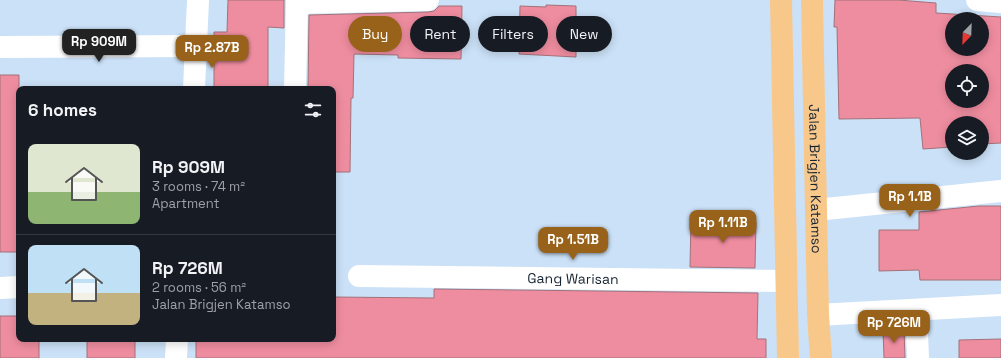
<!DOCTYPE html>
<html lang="en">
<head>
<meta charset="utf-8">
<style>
  :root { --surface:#171b24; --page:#242831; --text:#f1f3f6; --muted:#9ea1a6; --line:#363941; --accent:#98621a }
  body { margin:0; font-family:"Space Grotesk",sans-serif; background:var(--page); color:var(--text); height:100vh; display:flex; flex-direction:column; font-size:15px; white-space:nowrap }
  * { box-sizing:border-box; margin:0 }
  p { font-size:13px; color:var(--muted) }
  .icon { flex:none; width:22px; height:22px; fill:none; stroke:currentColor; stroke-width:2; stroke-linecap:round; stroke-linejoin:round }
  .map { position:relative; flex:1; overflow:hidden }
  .side { position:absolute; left:16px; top:86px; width:320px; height:256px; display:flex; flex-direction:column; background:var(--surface); border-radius:8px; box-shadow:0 2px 10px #0003 }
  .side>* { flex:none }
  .banner { position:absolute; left:348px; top:16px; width:380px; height:36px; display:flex; gap:8px }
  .needle { width:26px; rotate:203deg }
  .fabs { position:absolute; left:945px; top:12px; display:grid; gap:8px }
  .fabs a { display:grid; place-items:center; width:44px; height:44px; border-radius:50%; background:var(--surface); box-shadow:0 2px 10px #0003; font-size:20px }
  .price { position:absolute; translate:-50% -34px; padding:0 9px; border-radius:8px; background:var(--accent); color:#fff; font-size:13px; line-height:26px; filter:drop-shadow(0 1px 2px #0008) }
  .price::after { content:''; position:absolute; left:50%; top:24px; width:12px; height:9px; margin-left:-6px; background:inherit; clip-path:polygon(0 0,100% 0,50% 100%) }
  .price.current { background:#222; color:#fff }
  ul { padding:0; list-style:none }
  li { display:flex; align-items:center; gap:12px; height:100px; padding:0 12px }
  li+li { border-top:1px solid var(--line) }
  li span { display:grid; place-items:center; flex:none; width:112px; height:80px; border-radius:8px; color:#555 }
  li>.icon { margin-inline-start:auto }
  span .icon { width:48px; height:48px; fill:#fffc; stroke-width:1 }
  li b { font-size:17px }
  h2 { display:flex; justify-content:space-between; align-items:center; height:48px; padding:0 12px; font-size:17px }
  .pill { padding:0 14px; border-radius:18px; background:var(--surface); box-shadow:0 2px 10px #0003; font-size:14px; line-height:36px }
  .pill.current { background:var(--accent); color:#fff }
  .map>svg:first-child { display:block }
  .building { fill:#ef8da0; stroke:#a37179; fill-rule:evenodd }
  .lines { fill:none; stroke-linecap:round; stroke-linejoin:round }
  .minor { stroke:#fff; stroke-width:22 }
  .major { stroke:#f8c88b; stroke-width:22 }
  .labels { text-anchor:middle; stroke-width:4; stroke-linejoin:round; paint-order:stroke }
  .street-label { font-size:14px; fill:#162432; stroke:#fff }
</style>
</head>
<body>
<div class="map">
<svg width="1001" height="358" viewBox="0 0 1001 358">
  <rect width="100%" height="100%" fill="#cbe1f7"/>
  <!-- building -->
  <path class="building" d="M228,0H284V28L268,27V89H214V32H227Z
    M835,0H898L936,3V13L1001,17V143L982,144V123H952V147L923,149L920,118L839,119L837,27H834ZM952,19H982V49H952ZM952,71H982V101H952Z
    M546,5L576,6V57L519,54L520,6L546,7Z
    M439,6H462L461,59L398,58V55L354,54L353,98H351L350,172H333V89H308L309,15L428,12L434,11Z
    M0,75H19V252H0Z
    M979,206H1001V280H920L919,270L879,271V230H919V212Z
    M691,220L756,222L755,268L690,267Z
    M434,289L758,293L757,339H766V358H196V339H333V297L434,298Z
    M0,316H19V339H39V358H0Z
    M883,330H904L905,358H884Z
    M87,339H135V358H87Z
    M1001,339V358H959V340Z"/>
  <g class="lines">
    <!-- minor -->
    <g class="minor">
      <path d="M977,0L1001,2"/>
      <path d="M297,3L428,0"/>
      <path d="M0,47L197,46"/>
      <path d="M194,89L198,0"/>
      <path d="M295,89L297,0"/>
      <path d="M816,210L1001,191"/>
      <path id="s1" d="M359,276L786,281"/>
      <path d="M0,288L19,287"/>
      <path d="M916,310L918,358"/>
      <path d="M818,315L1001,305"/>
      <path d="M176,358L177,339"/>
    </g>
    <!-- major -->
    <g class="major">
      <path d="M781,0L788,358"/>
      <path id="s2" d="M812,0L818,315L821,358"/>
    </g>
  </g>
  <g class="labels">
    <!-- street labels -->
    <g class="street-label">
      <text dy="5" stroke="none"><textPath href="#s2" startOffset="179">Jalan Brigjen Katamso</textPath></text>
      <text dy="5" stroke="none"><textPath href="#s1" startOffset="214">Gang Warisan</textPath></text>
    </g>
  </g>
</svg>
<div class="fabs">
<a><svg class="needle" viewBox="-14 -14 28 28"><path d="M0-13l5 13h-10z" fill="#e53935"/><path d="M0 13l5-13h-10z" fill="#9ea1a6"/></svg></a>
<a><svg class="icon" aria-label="locate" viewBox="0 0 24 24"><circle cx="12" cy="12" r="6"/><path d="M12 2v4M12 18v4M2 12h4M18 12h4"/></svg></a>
<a><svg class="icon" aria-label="layers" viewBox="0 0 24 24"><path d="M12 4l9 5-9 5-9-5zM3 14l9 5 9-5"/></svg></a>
</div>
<b class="price current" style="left:99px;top:63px">Rp 909M</b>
<b class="price" style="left:212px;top:69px">Rp 2.87B</b>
<b class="price" style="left:910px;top:218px">Rp 1.1B</b>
<b class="price" style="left:723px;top:244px">Rp 1.11B</b>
<b class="price" style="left:573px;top:261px">Rp 1.51B</b>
<b class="price" style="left:894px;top:344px">Rp 726M</b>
<div class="banner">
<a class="pill current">Buy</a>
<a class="pill">Rent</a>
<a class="pill">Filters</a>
<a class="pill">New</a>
</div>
<section class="side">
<h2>6 homes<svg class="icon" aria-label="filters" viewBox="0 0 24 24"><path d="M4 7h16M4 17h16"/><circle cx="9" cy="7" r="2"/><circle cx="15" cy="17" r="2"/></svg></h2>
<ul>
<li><span style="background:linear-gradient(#dfe7d0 60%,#8fb573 0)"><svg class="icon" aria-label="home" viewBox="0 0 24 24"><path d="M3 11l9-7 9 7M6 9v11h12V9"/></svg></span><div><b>Rp 909M</b><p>3 rooms · 74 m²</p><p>Apartment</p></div></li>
<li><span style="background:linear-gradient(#bfe0f5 60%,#c2b280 0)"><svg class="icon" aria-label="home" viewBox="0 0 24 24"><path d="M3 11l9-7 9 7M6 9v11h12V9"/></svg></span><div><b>Rp 726M</b><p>2 rooms · 56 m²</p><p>Jalan Brigjen Katamso</p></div></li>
</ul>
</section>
</div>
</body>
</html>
